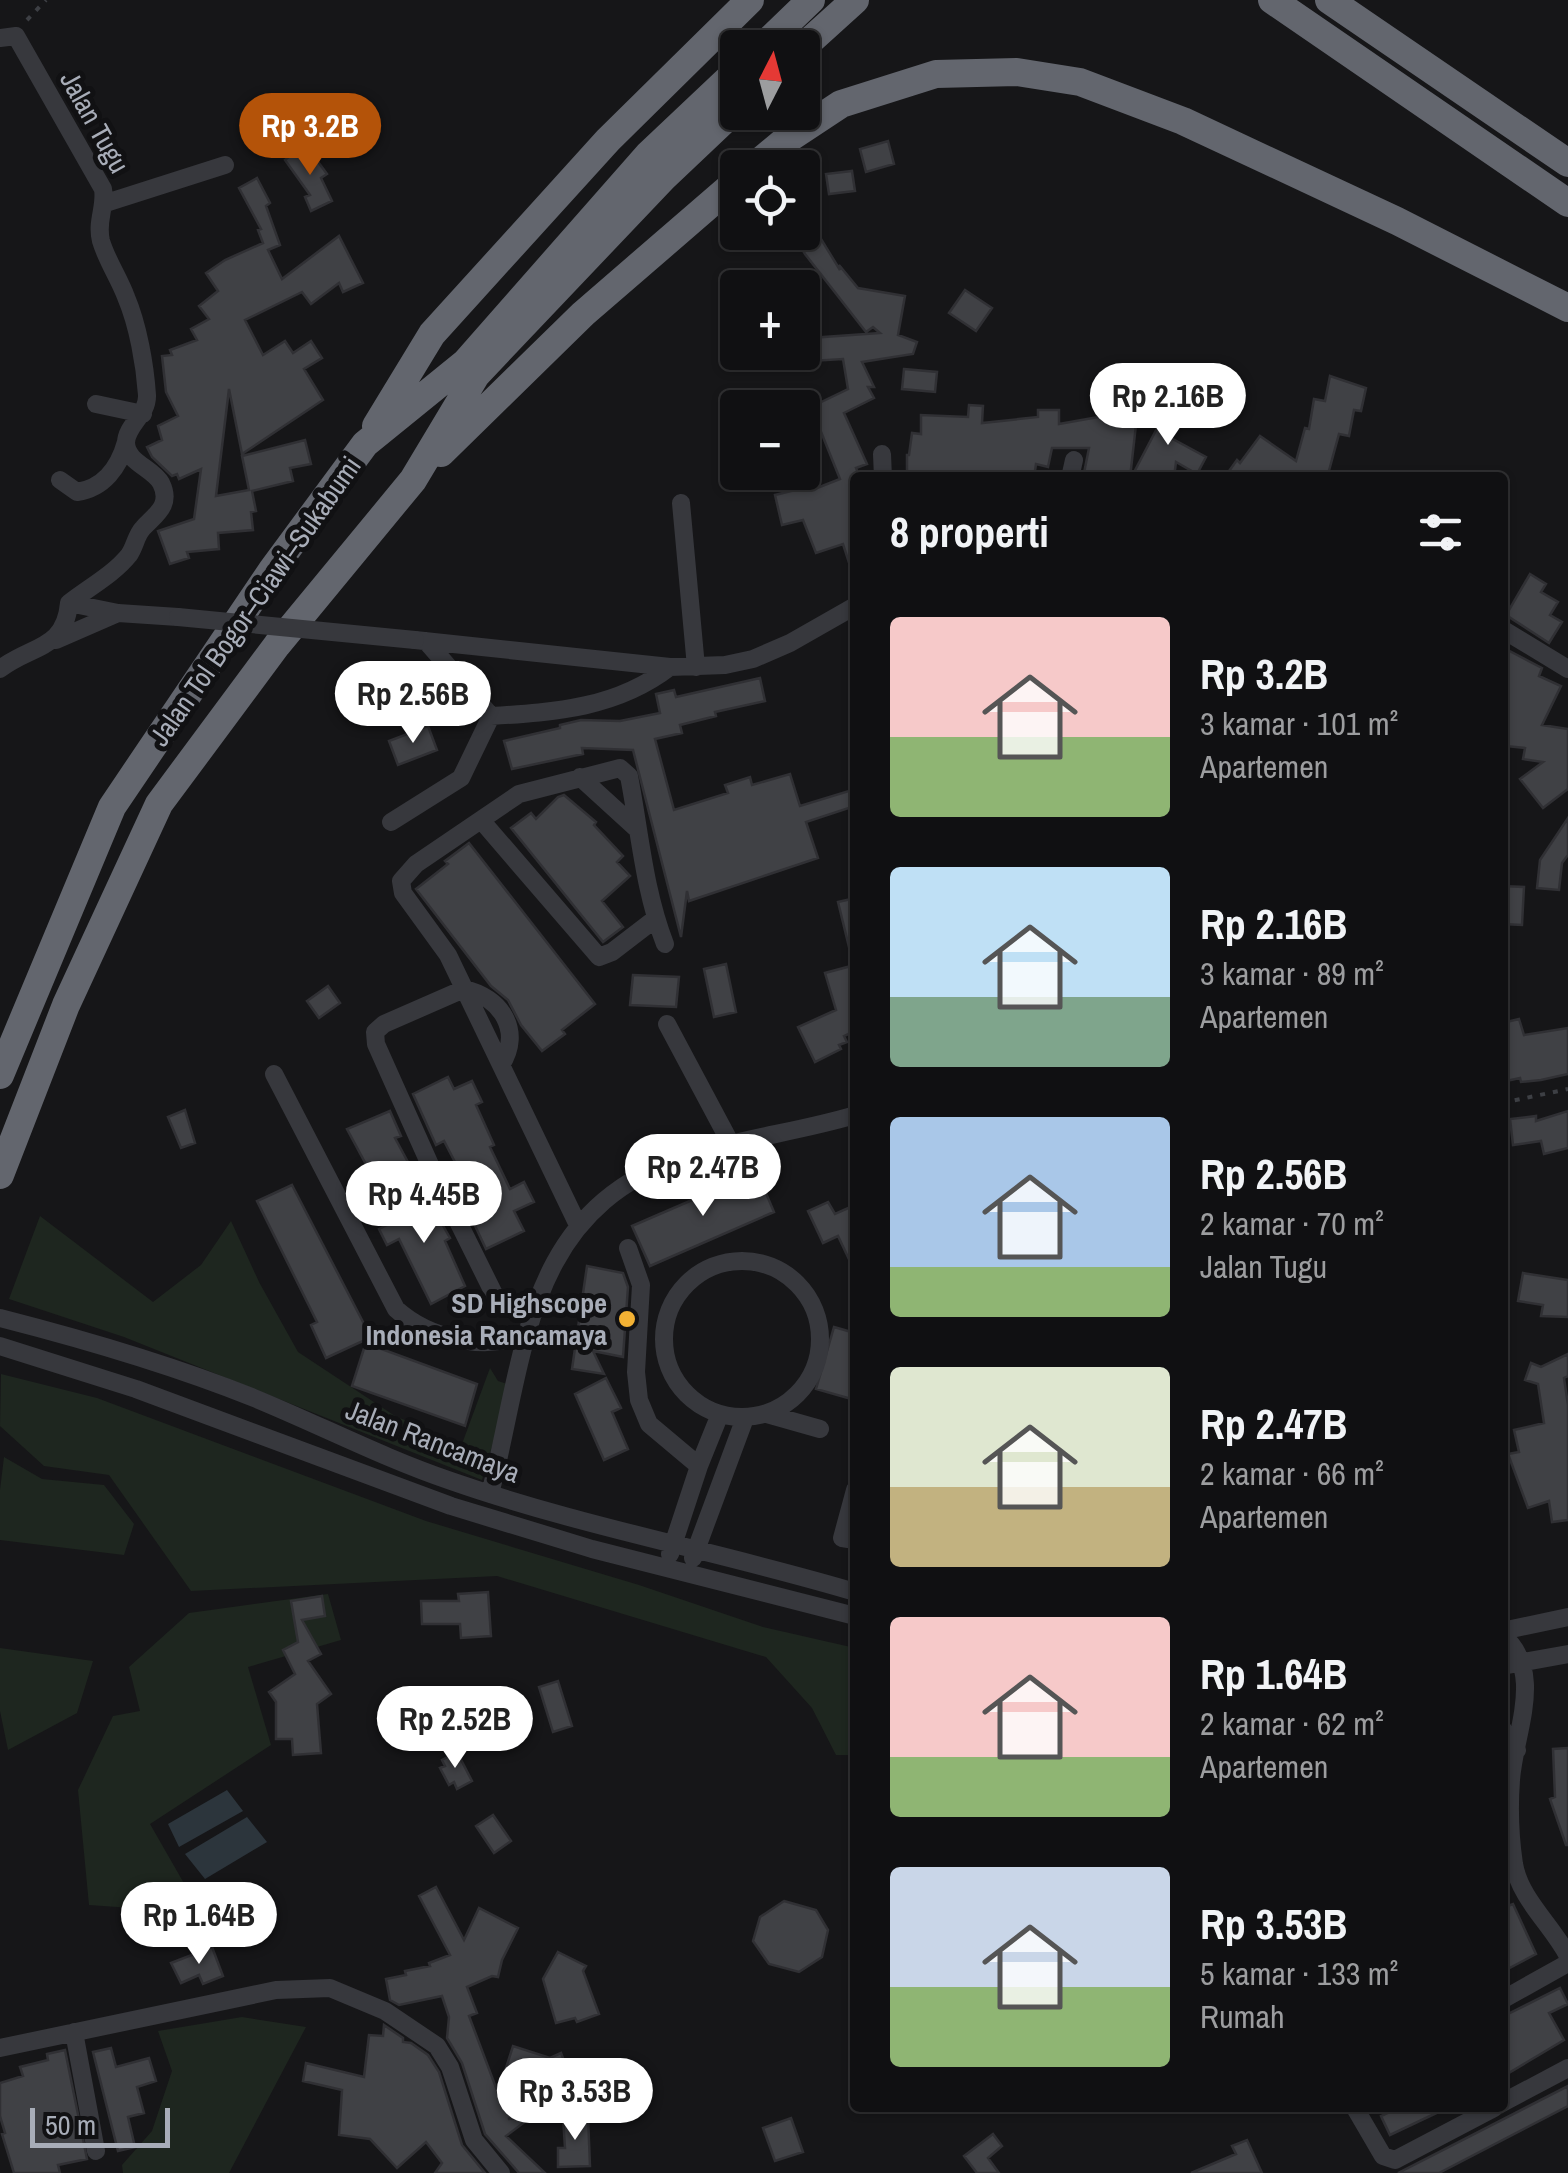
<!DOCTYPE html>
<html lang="id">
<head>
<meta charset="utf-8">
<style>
  :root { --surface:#101012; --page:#1e1e20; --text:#f1f3f6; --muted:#9c9d9f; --line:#303032; --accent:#b45309 }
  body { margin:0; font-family:"Archivo Narrow",sans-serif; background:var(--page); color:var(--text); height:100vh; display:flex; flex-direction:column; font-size:38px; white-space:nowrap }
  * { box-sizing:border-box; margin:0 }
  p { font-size:32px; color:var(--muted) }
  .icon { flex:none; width:55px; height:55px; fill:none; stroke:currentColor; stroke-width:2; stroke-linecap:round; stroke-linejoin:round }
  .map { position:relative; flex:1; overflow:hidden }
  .drawer { position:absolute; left:850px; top:472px; width:658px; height:1640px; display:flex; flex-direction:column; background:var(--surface); border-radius:10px; box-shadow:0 2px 8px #0004,0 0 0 2px var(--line) }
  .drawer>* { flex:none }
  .needle { width:65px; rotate:6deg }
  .controls { position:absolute; left:720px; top:30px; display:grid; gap:20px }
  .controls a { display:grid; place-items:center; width:100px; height:100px; border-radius:10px; background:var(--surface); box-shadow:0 2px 8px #0004,0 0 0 2px var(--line); font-size:50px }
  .scale { position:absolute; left:30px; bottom:25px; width:140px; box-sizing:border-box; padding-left:10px; border:5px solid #a8adb8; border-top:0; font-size:28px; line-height:35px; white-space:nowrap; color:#a8adb8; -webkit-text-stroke:8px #111113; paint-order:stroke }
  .price { position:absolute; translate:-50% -85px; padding:0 22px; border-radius:35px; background:#fff; color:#222; font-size:32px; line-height:65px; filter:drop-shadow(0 2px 5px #0008) }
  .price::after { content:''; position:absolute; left:50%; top:60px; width:30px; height:22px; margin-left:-15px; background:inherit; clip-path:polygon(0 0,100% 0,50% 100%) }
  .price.on { background:var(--accent); color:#fff }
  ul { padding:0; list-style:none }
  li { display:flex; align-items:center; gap:30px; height:250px; padding:0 40px }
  li span { display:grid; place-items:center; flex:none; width:280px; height:200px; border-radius:10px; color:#555 }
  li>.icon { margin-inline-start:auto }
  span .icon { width:120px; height:120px; fill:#fffc; stroke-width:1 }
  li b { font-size:42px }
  h2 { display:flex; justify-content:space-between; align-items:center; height:120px; padding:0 40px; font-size:42px }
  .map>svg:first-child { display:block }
  .green { fill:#1e261f }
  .water { fill:#2c353c }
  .building { fill:#404145; stroke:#303034; stroke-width:2.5 }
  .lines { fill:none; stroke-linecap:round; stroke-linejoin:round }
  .path { stroke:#3d3f44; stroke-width:4; stroke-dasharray:5 8; stroke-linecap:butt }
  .minor { stroke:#37383d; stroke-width:18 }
  .highway { stroke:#63666e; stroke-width:28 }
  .minor-bridge { stroke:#37383d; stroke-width:18 }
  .poi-dot { fill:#f2b134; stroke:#111113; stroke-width:4 }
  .labels { text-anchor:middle; stroke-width:10; stroke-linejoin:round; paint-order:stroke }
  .street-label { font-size:28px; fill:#a8adb8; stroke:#111113 }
  .poi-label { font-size:28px; font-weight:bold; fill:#a8adb8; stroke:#111113; text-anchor:end }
</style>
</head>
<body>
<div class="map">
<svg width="1568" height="2173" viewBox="0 0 1568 2173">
  <rect width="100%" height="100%" fill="#161618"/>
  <!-- green -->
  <path class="green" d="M40,1216L153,1302L201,1265L231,1221L259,1282L298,1352L395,1416L462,1444L490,1368L498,1381L510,1385L482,1480L124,1337L9,1299Z
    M1,1374L97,1398L426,1521L639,1585L763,1627L855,1648V1755H836L812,1708L766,1657L497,1576L191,1591L109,1475L44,1466L0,1426Z
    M4,1457L42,1479L104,1485L134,1524L124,1555L0,1540V1490Z
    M328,1594L341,1640L248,1667L271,1745L150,1824L201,1913L89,1905L78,1790L113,1716L140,1711L129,1667L189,1613Z
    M0,1648L93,1661L77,1713L8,1750L0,1711Z
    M242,2017L306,2027L229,2173H123L122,2165L152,2131L172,2071L158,2031Z"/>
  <!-- water -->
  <path class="water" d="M227,1790L243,1811L179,1847L168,1824Z
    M247,1817L267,1842L205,1879L185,1854Z"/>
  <!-- building -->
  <path class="building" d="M888,141L894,164L866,172L860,149Z
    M301,147L312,162L316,159L327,174L321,178L332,201L311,211L305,197L310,195L285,160Z
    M852,171L855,191L829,194L826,174Z
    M257,178L270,203L266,206L280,245L268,250L282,279L339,236L363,283L343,292L339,283L311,304L302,292L245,320L263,355L285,341L293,353L311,341L322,358L304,369L323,400L242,454L229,389L216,496L249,490L242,456L305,440L311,464L290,468L293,481L252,491L256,511L251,512L253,530L218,533L219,549L187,552L189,558L170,564L158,531L194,519L201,469L179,479L177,474L172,476L152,457L147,447L162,440L158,426L178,416L166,392L162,356L172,355L170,350L197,340L191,329L209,319L199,306L218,291L206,273L225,260L263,243L258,230L261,229L239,188Z
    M802,208L840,270L839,265L858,288L905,296L898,335L917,342L913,354L862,362L874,387H868L874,398L844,413L867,464L856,468L860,478H855V571L852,572L843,544L816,553L803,520L782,525L775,495L811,486L812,490L840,479L811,407L848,389L843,359L811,361L810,338L880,333L873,327L866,332L805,254L792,232H802Z
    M965,290L992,308L976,331L949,313Z
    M904,369L937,372L935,392L902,389Z
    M1330,376L1366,388L1361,411L1354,410L1349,436L1339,434L1327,478H1224L1237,460L1240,463L1260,436L1296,461L1305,428L1309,429L1314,399L1325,401Z
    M1174,396L1189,403L1171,438L1206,457L1197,474L1176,462L1174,478H1131Z
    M969,405L983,406L982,423L1038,417V410H1059V424L1115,414L1137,416L1130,478H1083L1089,448H1052L1048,467L1036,464L1034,478H907V455H909L912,433L921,434V415L968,417Z
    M1530,574L1546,584L1541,592L1558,602L1550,615L1562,622L1549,643L1506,615Z
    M1502,647L1542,668L1539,676L1561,686L1542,725L1568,729V789L1543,808L1520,779L1543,762L1523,759L1525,748L1505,746L1508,721L1502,719Z
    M760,678L765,701L715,712L716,716L680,725L682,733L655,739L674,810L728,793L725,785L750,777L752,785L790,774L800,806L852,790L855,806L806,822L818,858L689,901L687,891L681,937L633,750L582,748L583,754L512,769L504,741L560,728V725L581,720L620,721L660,713L656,694L674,690L676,697Z
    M428,726L437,750L398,765L389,741Z
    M564,795L596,822L594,825L623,856L617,862L630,876L602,901L623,927L603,942L511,828L531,813L536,819L558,797Z
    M1568,818V855L1562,863L1559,890L1537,888L1540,860Z
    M469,843L595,1004L562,1030L565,1034L542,1051L521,1025L508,1000L491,986L416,889L448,864L445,861Z
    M1502,886L1524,887L1522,925L1502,924Z
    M855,898V946L849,947L838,902Z
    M726,964L736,1012L714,1017L704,969Z
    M855,965V1031L844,1036L847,1042L839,1045L841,1049L815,1062L798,1027L836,1010L825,973Z
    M633,975L679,977L676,1007L630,1005Z
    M328,986L340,1003L319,1018L307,1001Z
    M1519,1019L1524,1035L1568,1028V1074L1541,1080L1521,1082L1520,1078L1502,1082V1023Z
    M448,1077L454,1089L472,1081L482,1102L476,1105L494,1145L490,1147L510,1189L524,1182L534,1202L514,1211L524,1231L486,1249L462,1198L471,1193L444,1141L436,1145L413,1094Z
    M185,1110L195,1143L181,1148L168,1117Z
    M390,1111L401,1136L395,1138L409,1164L375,1181L347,1129Z
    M1568,1111V1148L1544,1154L1541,1141L1513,1145L1510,1119L1536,1116V1121Z
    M757,1172L774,1212L650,1266L632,1226Z
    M292,1185L376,1347L477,1384L465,1426L352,1386L367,1339L326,1358L311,1325L317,1322L257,1201Z
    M424,1192L450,1238L445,1241L465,1286L431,1304L399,1239L387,1245L379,1229L389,1224L383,1213Z
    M828,1202L835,1214L855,1205V1272L838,1236L823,1243L808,1211Z
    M587,1266L623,1273L628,1287L623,1357L593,1351L604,1374L572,1369Z
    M1523,1273L1568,1280V1317L1541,1316L1543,1305L1518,1301Z
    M834,1327L855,1333V1400L816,1389Z
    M1568,1354V1376L1564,1378L1568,1405V1520L1552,1522L1549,1501L1528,1508L1508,1454L1519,1452L1514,1430L1544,1423L1538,1384L1525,1380L1531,1363L1541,1367Z
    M606,1378L621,1408L612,1412L628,1449L604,1460L575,1394Z
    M488,1592L491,1636L461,1638L460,1624H422L421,1601H459L458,1594Z
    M322,1596L325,1616L302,1620L321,1654L308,1661L331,1694L317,1704L321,1753L293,1755L292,1739H276V1702L269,1692L295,1674L283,1650L298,1642L291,1601Z
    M558,1681L572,1726L553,1732L539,1687Z
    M1568,1748V1845H1566L1550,1799L1555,1797L1553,1749Z
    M457,1752L472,1781L457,1789L454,1782L449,1785L440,1768L445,1766L442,1760Z
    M493,1815L511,1841L494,1853L476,1826Z
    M436,1887L464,1940L479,1908L518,1928L502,1960L498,1977L492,1976L467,1987L477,2013L469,2016L498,2093L513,2046L550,2058L561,2053L575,2089L508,2119L530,2118L506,2136L545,2173H519L485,2134L462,2063L447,2038L449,2017L442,1996L399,2005L390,2000L386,1979L406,1975L405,1971L430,1966L429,1963L450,1955L419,1896Z
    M784,1901L816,1910L828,1930L822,1957L799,1972L769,1964L753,1941L760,1917Z
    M1513,1904L1536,1954L1502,1972V1908Z
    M212,1947L223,1976L203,1984L199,1975L181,1983L171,1963Z
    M558,1952L586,1966L583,1971L599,2014L577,2022L575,2018L556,2023L543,1979Z
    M1560,1988L1568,2004L1549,2013L1564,2040L1502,2077V2017Z
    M384,2025L403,2038V2042L411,2043L428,2055L439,2072L462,2145L485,2173H435L442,2163L426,2142L397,2168L370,2139L339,2135L342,2090L303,2081L306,2063L364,2077L369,2035L383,2036Z
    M111,2048L116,2067L149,2058L156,2081L137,2087L144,2113L128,2117L135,2147L118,2151L93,2052Z
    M65,2050L87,2159L58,2165L60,2173H14L2,2134L5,2133L0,2116V2083L23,2076L20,2067L48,2060L47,2054Z
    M1568,2086V2106L1439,2173H1398Z
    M1398,2108H1447L1390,2135L1381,2116Z
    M588,2116L590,2166L558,2167V2148H565L563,2117Z
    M791,2118L803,2152L775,2161L763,2128Z
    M993,2134L1002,2146L988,2158L999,2173H977L964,2156Z
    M1247,2140L1262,2173H1191L1236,2154L1232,2146Z"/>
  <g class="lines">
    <!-- path -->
    <path class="path" d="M27,20L46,0
      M1502,1103L1568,1089"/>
    <!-- minor -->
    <path class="minor" d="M0,38L16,36L103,189C106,207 96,221 101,241C107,261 119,278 126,297C138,325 145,365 147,395C148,415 126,425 126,443C127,463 153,468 161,483C172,505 156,514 143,528C136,535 135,547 129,555C114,574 88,588 69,603C65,650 31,645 0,669
      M106,203L225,165
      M96,404L143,414
      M882,454L883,478
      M1070,478L1074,460
      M60,480L77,492C104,488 119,467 126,442
      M681,503L696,667
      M69,603L118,613L178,617
      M1502,629L1568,669
      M56,640L118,613
      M415,640L670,667L725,665L753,659L790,643L855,606
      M491,716C556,712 617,708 670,667
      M580,777L637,829
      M481,820L599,957L612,952L655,919
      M391,822L461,778L491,716L426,641
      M667,1024L731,1144
      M274,1074L396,1309C429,1339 488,1353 528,1332
      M346,1210L431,1167
      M578,1225L448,955L403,893L401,881L416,864L519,794L620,768L629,776C640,833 644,890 665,944
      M628,1248L641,1285L636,1372L639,1400L649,1424L699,1466
      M664 1339a78 78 0 1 1 156 0a78 78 0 1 1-156 0Z
      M497,1300L431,1167L376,1044L375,1032L384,1024L464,989C501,997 523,1031 501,1065
      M0,1318C86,1340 172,1365 254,1398C320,1425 383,1458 451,1481C583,1527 721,1552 855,1592
      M0,1346L136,1389L451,1506L592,1549L855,1616
      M767,1414L820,1429
      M855,1490L842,1538L855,1540
      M490,1494C526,1354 524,1211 684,1157C740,1138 799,1132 855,1115
      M670,1554L699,1466L720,1414
      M693,1558L745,1418
      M1502,1631L1568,1617
      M1502,1635C1546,1672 1514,1733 1511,1780C1509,1807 1510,1837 1514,1864C1520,1899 1552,1925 1568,1956
      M1502,1666L1568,1654
      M1502,1728L1517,1750
      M1502,2000L1568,1963
      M74,2032L96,2151
      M0,2048L276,1990L330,1988L385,2011L437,2046L450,2067L474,2140L501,2173
      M1502,2103L1568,2068
      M1355,2108L1383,2156L1395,2160L1494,2108"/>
    <!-- highway -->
    <path class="highway" d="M1272,0L1568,203
      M1329,0L1568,163
      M761,48L811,0
      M802,48L855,0
      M752,168L782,143L841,104L936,74L1017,72L1080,82L1183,121L1397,221L1568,308
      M376,426L432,334L608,140L750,0
      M441,453L583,314L738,180
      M0,1075L112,807L272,570L365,444L466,362L648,155L738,70
      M0,1175L66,1005L159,804L277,645L413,480L476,375L663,178L738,107"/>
    <!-- minor-bridge -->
    <path class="minor-bridge" d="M178,617L415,640"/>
  </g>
  <!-- markers -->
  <circle class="poi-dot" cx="627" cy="1319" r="10"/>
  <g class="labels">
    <!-- street labels -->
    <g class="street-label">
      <text transform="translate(95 122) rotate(61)" y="10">Jalan Tugu</text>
      <text transform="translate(255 601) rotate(-55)" y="10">Jalan Tol Bogor–Ciawi–Sukabumi</text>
      <text transform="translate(433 1441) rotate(21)" y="10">Jalan Rancamaya</text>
    </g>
    <!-- poi labels -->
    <g class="poi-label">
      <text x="607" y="1313">SD Highscope<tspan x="607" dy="32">Indonesia Rancamaya</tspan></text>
    </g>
  </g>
</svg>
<div class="controls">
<a><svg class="needle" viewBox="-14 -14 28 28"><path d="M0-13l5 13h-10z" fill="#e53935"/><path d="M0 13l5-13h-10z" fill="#9c9d9f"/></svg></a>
<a><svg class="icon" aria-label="locate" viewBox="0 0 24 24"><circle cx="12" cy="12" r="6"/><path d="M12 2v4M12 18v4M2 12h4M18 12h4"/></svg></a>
<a>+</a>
<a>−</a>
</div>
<div class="scale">50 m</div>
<b class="price on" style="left:310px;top:178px">Rp 3.2B</b>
<b class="price" style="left:1168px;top:448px">Rp 2.16B</b>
<b class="price" style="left:413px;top:746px">Rp 2.56B</b>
<b class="price" style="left:703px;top:1219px">Rp 2.47B</b>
<b class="price" style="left:424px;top:1246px">Rp 4.45B</b>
<b class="price" style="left:455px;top:1771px">Rp 2.52B</b>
<b class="price" style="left:199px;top:1967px">Rp 1.64B</b>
<b class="price" style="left:575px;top:2143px">Rp 3.53B</b>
<section class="drawer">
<h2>8 properti<svg class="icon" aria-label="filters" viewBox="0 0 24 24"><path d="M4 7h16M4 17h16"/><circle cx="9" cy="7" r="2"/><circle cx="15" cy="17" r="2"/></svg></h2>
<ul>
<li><span style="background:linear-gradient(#f6c9c9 60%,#8fb573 0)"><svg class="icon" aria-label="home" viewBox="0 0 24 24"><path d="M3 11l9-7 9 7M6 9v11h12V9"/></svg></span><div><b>Rp 3.2B</b><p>3 kamar · 101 m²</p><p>Apartemen</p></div></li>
<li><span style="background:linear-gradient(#bfe0f5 65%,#7fa58c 0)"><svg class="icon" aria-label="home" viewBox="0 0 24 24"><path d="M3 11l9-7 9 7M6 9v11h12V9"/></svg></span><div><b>Rp 2.16B</b><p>3 kamar · 89 m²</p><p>Apartemen</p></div></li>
<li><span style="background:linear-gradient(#a9c7e8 75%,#8fb573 0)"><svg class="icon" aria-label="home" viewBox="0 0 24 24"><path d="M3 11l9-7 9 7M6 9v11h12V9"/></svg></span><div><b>Rp 2.56B</b><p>2 kamar · 70 m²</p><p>Jalan Tugu</p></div></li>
<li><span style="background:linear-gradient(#dfe7d0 60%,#c2b280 0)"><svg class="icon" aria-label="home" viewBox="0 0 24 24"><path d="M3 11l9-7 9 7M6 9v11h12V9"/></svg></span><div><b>Rp 2.47B</b><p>2 kamar · 66 m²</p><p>Apartemen</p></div></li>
<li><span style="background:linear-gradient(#f6c9c9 70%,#8fb573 0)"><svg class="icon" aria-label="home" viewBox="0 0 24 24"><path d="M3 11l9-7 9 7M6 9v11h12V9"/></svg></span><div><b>Rp 1.64B</b><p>2 kamar · 62 m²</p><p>Apartemen</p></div></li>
<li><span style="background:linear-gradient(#c9d6e8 60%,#8fb573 0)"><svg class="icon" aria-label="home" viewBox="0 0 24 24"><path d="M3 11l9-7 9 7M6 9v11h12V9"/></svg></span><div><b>Rp 3.53B</b><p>5 kamar · 133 m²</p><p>Rumah</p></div></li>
</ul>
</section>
</div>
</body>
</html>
